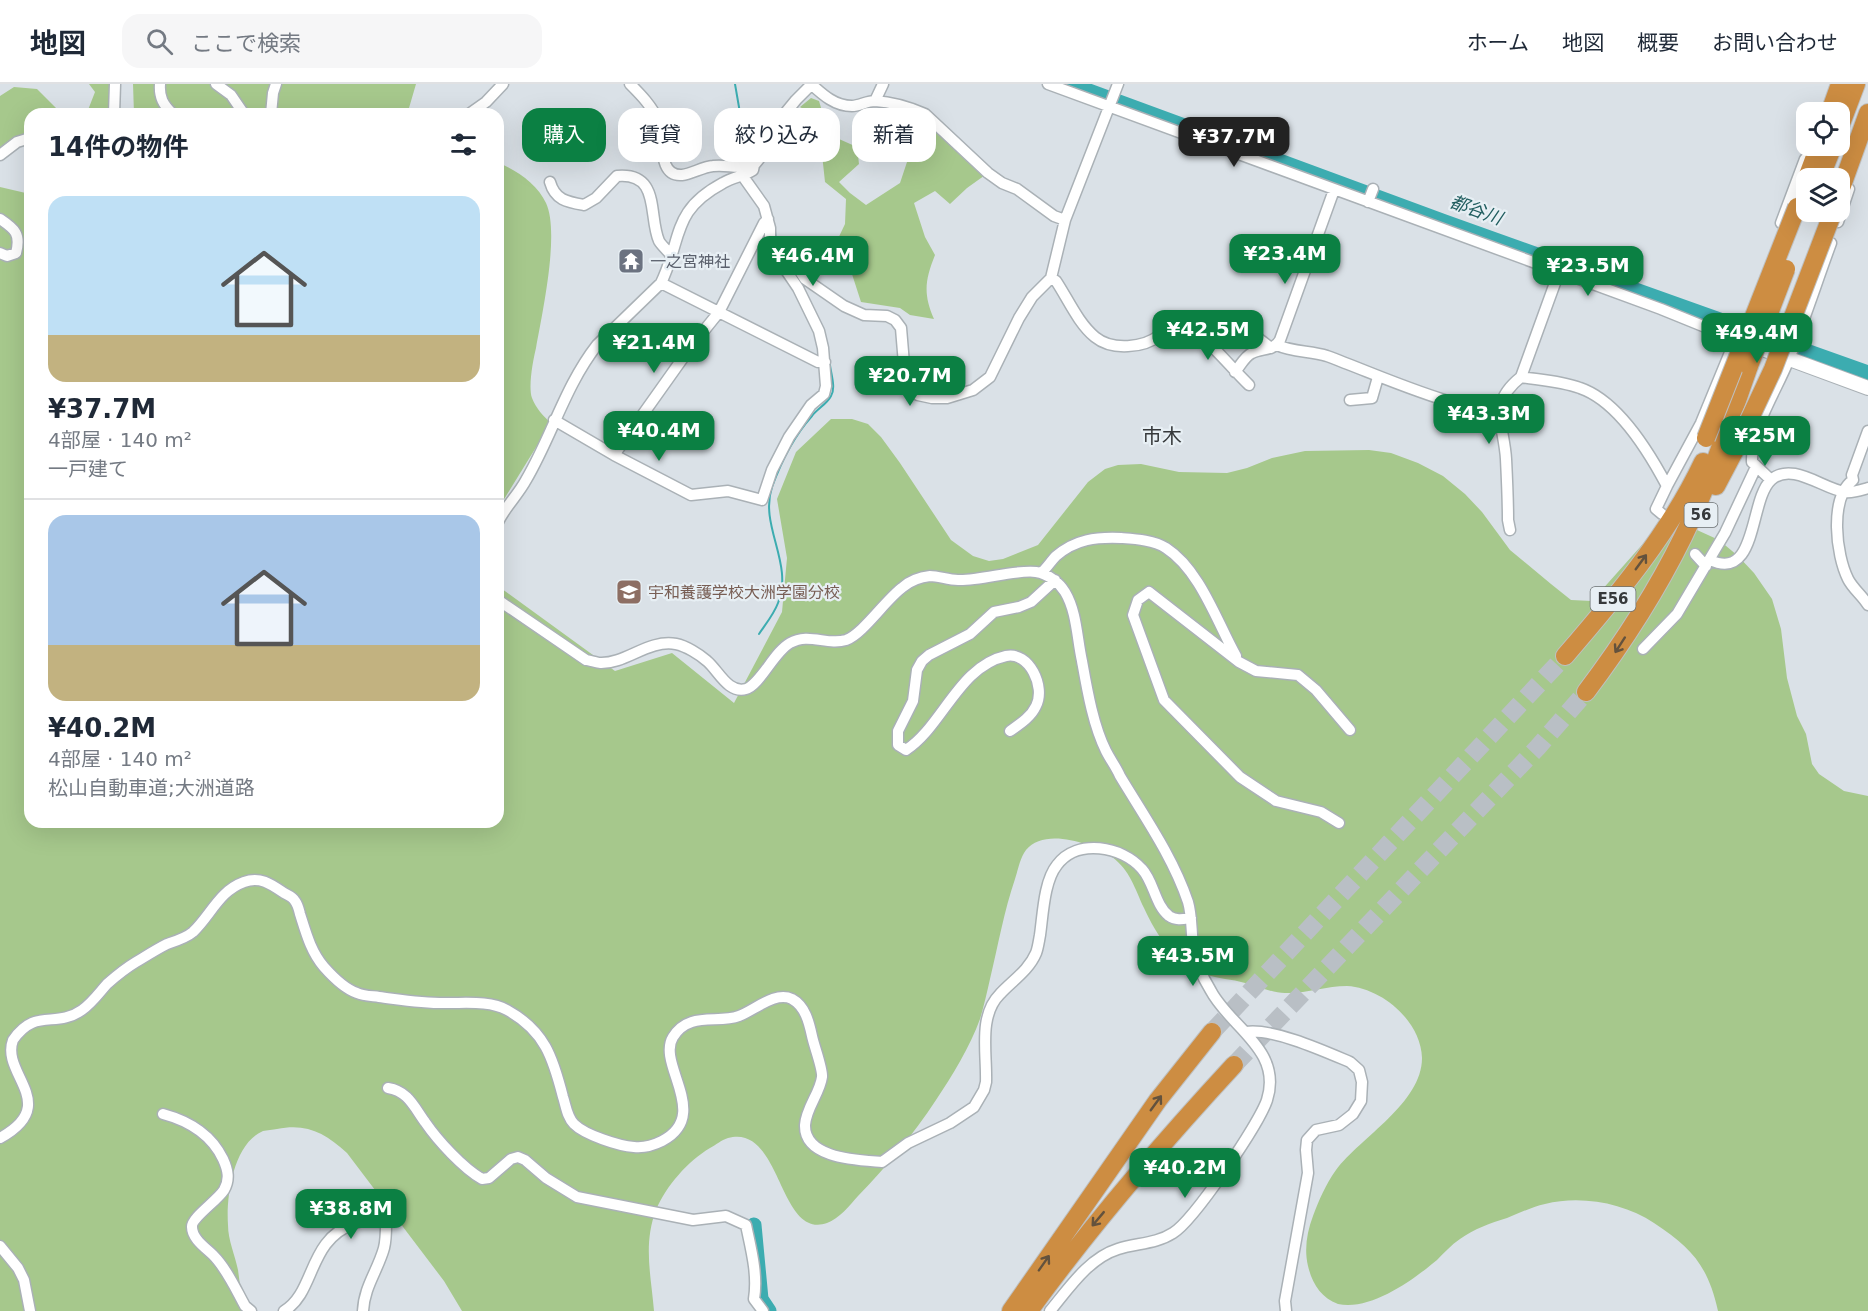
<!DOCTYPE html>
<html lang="ja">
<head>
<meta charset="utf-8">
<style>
  :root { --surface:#fff; --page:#f6f6f7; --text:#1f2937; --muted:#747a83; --line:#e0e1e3; --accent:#0b8043 }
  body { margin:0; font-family:"DejaVu Sans","Noto Sans JP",sans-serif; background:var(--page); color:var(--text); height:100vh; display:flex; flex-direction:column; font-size:22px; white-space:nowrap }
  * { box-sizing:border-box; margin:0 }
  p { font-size:20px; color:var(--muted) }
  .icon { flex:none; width:33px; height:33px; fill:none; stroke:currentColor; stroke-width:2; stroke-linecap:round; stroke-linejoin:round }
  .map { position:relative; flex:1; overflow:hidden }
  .panel { position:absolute; left:24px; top:24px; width:480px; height:720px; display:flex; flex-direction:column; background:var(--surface); border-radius:18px; box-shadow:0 6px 24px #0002 }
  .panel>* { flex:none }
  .guide { position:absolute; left:522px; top:24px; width:570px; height:54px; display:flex; gap:12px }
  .controls { position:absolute; left:1796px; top:18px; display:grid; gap:12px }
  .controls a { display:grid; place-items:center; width:54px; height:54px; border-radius:12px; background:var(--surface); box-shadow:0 6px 24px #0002; font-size:30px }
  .price { position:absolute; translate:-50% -51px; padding:0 14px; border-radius:12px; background:var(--accent); color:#fff; font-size:20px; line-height:39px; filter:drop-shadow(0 2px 3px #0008) }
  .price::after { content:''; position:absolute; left:50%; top:36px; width:18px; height:14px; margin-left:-9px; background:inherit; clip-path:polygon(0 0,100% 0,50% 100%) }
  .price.selected { background:#222; color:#fff }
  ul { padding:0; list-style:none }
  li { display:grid; align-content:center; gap:12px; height:318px; padding:0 24px }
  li+li { border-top:2px solid var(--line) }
  li span { display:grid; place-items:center; height:186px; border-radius:18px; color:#555 }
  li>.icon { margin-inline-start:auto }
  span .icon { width:108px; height:108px; fill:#fffc; stroke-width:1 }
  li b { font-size:26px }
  h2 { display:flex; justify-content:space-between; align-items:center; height:72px; padding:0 24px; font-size:26px }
  .chip { padding:0 21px; border-radius:18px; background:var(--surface); box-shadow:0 6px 24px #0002; font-size:21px; line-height:54px }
  .chip.selected { background:var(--accent); color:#fff }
  header { display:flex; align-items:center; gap:36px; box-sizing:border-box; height:84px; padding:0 30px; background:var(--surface); border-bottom:2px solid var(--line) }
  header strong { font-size:28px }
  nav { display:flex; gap:33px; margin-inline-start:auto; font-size:21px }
  .search { width:420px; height:54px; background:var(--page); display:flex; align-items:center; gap:15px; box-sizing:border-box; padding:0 21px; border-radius:18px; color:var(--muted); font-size:22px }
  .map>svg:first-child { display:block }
  .green { fill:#a6c88c }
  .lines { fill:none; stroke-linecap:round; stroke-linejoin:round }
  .stream { stroke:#3cacb0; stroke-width:2 }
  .river { stroke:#3cacb0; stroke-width:15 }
  .highway-tunnel { stroke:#b9bfc5; stroke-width:18; stroke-dasharray:18 9; stroke-linecap:butt }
  .street-casing { stroke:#aab1b6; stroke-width:13 }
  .secondary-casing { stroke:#aab1b6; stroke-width:16 }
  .highway-casing { stroke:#bfc0c0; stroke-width:20 }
  .street { stroke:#fff; stroke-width:10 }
  .secondary { stroke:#fff; stroke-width:14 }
  .highway { stroke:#cd8d42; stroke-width:18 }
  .highway-bridge-casing { stroke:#bfc0c0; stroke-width:20; stroke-linecap:butt }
  .highway-bridge { stroke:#cd8d42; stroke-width:18 }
  .oneway { stroke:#63523d }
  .labels { text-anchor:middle; stroke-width:4.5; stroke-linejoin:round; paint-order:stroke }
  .shield { fill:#e7eff4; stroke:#6b7072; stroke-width:1.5 }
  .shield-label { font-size:15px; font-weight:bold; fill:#36393b }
  .worship-label { font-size:16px; fill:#5b616d; stroke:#e7eff4; text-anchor:start }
  .education-label { font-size:16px; fill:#785e54; stroke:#e7eff4; text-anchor:start }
  .water-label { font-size:18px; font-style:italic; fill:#205d5f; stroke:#e7eff4 }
  .quarter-label { font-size:20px; fill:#36393b; stroke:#e7eff4 }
</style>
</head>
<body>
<header>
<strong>地図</strong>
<div class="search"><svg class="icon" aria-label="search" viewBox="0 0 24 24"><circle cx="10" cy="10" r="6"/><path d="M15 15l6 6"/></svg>ここで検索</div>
<nav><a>ホーム</a><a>地図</a><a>概要</a><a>お問い合わせ</a></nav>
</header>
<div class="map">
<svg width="1868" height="1227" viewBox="0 0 1868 1227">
  <rect width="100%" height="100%" fill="#dae1e7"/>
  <!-- green -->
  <path class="green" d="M89,0H115L114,30H73L88,26L95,8Z
    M133,0H416L409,24L410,30H134Z
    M14,3L37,5L62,30H30V54L0,71V12Z
    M811,14L819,17L822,27L838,37L839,55L857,63L859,80L839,98L850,109L866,121L900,99L907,78L914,69L927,63L935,39L988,89L967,104L950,120L935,107L914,119L925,153L935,171C925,196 923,210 934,235L910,231L900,224L861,218L851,187L837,174L835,161L845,140L846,115L825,98L822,70L825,51L816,32L800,23Z
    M498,79C516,85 538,101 546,119C560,149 542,230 536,264C533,276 528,303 532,314C536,324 543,332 551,339L498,425Z
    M0,103L30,110V738H498V502L615,587L672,569L734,619L782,528L787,474L777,415L796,368L831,335H852L868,340L881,353L900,379L951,456L973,472L989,477L1003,475L1038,461L1088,398L1105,385L1118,381L1141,380L1179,388L1227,389L1247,384L1272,374L1305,367L1369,366L1391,369L1418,379L1443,392L1465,410L1482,428L1510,466L1551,500L1571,516L1592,517L1649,453L1668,449L1697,446L1719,456L1738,472L1754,489L1772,515L1781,545L1787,594L1797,632L1806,650L1812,680L1819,690L1844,707L1868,712V1227H1718C1708,1182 1692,1164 1654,1139C1624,1119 1581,1111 1545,1120C1532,1123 1519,1129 1507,1134C1490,1139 1474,1145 1460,1155C1451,1161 1444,1169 1437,1176C1413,1196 1371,1227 1338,1220C1321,1214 1312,1199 1308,1182C1304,1165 1307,1148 1313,1132C1319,1116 1326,1100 1336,1086C1361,1053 1422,1019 1422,974C1421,937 1382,904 1347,902C1326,902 1305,910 1285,909C1272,909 1258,902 1245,899C1232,895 1218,895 1205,890C1175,880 1157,852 1144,824C1135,805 1130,786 1112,773C1092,759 1044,743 1026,766C1020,774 1018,786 1015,795C1004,827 998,862 990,895C987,908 984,922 980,935C970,963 952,992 936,1016C913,1051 887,1082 858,1112C850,1121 839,1135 827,1139C778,1156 782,1039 728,1054C721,1056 716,1061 710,1064C688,1077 666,1102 656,1126C643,1160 651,1191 654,1227H462L444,1197L347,1069C325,1049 307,1039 277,1045C273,1046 267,1046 263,1047C233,1060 226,1113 228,1141C228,1156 235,1171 238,1186C240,1199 241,1213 242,1227H0Z"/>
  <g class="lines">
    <!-- stream -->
    <path class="stream" d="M735,0L744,52L741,80
      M775,147L776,160
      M759,550C765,541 774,530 778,519C794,479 759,442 772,403C781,378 794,352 812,332C817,325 827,320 831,312C836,304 831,290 830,281"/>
    <!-- river -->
    <path class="river" d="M1070,0L1445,138L1868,289
      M754,1141L761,1215L769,1227"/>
    <!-- highway-tunnel -->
    <path class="highway-tunnel" d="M1212,948L1565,572
      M1234,981L1538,663L1586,608"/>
    <defs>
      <path id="street" d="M160,0C159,13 163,21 173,30
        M216,0L231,11L244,30
        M630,0C640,10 653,23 658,37C665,52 656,93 682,91C692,90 702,83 713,82C728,80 736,86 754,81
        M811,0C823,11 835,22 852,22C859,22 867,17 875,17C891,18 911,24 925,30L988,89L1002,99L1017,105L1054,132L1065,136
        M1048,0L1661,225L1735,255
        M875,17L883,0
        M114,30L115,0
        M271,30L273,9L276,0
        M469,30L486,18L503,0
        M0,71L17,58L30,54
        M550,98C555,116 567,118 584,121L596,114L617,92C661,88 648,132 659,157C662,162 668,167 672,172
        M1368,118L1373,105
        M0,135C15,145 21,150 16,169L7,172L0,169
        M1838,138L1849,105
        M1781,139L1805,75
        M775,170H786L791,174L805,195L844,222L864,231L887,232L895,236L901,244L905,292L910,305L918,311L932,314H947L973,306L990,293L1019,234L1032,213L1051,194L1065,136L1118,0
        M1051,194L1056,197C1068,215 1078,239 1095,253C1112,267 1144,264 1160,251C1166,246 1171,239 1178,237C1191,232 1211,232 1224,235C1242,240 1256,253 1271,264
        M661,199L818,278H825
        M1177,237C1208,252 1225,278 1249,301
        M1277,261C1292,268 1311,267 1327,272C1370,288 1414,308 1458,320C1472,323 1486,325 1499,329
        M1235,288C1240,282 1245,272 1252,269C1262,264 1274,267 1280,256L1334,106
        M1521,293C1541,296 1561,297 1580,304C1618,317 1649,368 1667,402L1656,425L1662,430
        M1350,316L1372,314L1378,293
        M554,336L614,371L691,411L728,407L762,416L772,386L789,353L811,321L824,310L826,302L823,264L819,247L798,204L775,170L770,155V144L764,122L742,91
        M1868,347L1852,391L1853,396C1829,414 1836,471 1848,495C1853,505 1862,511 1868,521
        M614,371L690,264L719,228L764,139L768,135
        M1771,396L1752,378C1751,343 1776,308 1789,275C1804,237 1817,197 1831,159
        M1667,402L1701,339L1736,254
        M498,438C505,423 518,411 526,396C552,352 565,302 597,261L661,199C683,153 671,127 723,99C733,93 744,92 753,86L754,81L759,75L773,44L796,16L812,0
        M1510,446L1508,436C1508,415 1507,395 1506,375C1504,340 1487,320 1521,293L1559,188
        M1695,470L1706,482
        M1710,476C1758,498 1749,416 1771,396C1792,377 1823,405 1845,408C1853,409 1861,406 1868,404
        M1041,489C1047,484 1051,477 1056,472C1076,455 1096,453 1121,454C1135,455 1154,456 1166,464C1200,486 1217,538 1236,572
        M498,516L586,576C588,576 598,579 600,579C626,580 648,555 676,560C686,562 699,570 707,577C718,586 728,610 746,605C760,601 774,568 790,559C809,548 827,562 846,556C863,550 886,515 903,503C910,497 921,493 930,492C939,492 948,496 958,496C980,497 1017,485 1036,488C1048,490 1059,498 1065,508C1077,528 1077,555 1082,577C1087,605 1093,641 1106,667C1110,675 1116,683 1120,692C1144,732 1173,773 1188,818C1192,832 1191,846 1193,860C1195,876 1203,894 1211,907C1230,943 1283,966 1267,1016C1259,1040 1194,1136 1173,1149C1156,1160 1136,1159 1118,1165C1089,1174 1069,1204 1050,1227
        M1643,565L1677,530L1725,449L1756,383
        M1010,647C1020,640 1031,633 1036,622C1046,603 1029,567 1006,572C959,582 942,643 906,666L898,661V647L913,617L917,586L922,577L929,571L970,550L994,528L1019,523L1031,518L1055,496
        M1339,739L1321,728L1276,717L1240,693L1164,616L1133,531L1138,516L1149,508L1239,578L1256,587L1298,591L1316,606L1350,646
        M1246,948C1273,944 1324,967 1350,978L1359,986L1362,998L1361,1017L1353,1030L1339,1041L1316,1046L1307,1056L1306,1066L1308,1089L1285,1217L1286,1227
        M388,1004C408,1007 414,1023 425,1038C438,1057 463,1084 482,1095L489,1094L511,1075L518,1073L525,1076L546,1094L577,1113L693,1136L726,1132L746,1141C751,1165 758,1190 754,1215L763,1227
        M163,1030C189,1037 211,1050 223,1075C228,1086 230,1095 224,1106C217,1117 191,1134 192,1143C192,1155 206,1164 213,1171C227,1185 236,1206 245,1222L251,1227
        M0,1054C62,1020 0,990 13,956C36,923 55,945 82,926C92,919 99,909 107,900C116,892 126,884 136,878C146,872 157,865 167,860C176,857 186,854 193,848C211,831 219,807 244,798C260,792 271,800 284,809C288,811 293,813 295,817C298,821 299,826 300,830C306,849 311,868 324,883C332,892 345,905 357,909C364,912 372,912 379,913C403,916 426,920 450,919C468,919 491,917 507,926C545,947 553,974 563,1013C566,1022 567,1033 574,1040C585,1051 619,1062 634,1063C643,1064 654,1061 662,1057C712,1031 656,980 673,953C689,927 717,940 739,932C755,926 775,907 792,915C805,922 809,938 812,952C814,962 823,985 822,993C820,1009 806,1024 805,1041C804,1075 858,1076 882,1078L908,1059L950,1039L974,1023L984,1006L986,998C987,969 978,932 1000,910C1012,897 1029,886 1036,869C1038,864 1039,856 1040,851C1043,830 1044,797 1057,781C1077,754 1122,762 1142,785C1154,798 1155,821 1169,832C1176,837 1184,835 1191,834
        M0,1162L18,1184L24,1196L30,1227
        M284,1227C316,1208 307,1156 355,1139C361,1137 368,1135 373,1135C378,1135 381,1139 386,1140C386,1148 386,1156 384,1164C378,1186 364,1203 363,1227"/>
      <path id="secondary" d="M1749,260L1868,304"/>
      <path id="highway" d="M1830,28L1840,0
        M1839,45L1856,0
        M1807,94L1819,62
        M1820,94L1833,62
        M1839,110L1868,29
        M1716,402L1735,366
        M1565,572C1616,513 1669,450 1703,378
        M1586,608C1623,559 1656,508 1683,453C1710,398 1729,339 1749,282
        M1011,1227L1158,1016L1212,948
        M1029,1227C1092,1140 1161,1060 1234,981"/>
    </defs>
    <!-- street casing -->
    <use href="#street" class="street-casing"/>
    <!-- secondary casing -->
    <use href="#secondary" class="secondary-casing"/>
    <!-- highway casing -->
    <use href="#highway" class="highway-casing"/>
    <!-- street -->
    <use href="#street" class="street"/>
    <!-- secondary -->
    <use href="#secondary" class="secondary"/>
    <!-- highway -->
    <use href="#highway" class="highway"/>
    <defs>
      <path id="highway-bridge" d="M1749,282L1786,185
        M1706,354L1797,123
        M1735,366L1773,285L1833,128"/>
    </defs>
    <!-- highway-bridge casing -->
    <use href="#highway-bridge" class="highway-bridge-casing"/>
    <!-- highway-bridge -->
    <use href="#highway-bridge" class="highway-bridge"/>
  </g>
  <!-- one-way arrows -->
  <defs><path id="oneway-shaft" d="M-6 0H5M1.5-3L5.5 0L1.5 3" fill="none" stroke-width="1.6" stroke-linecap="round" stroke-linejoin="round" transform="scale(1.5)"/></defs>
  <g class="oneway">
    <use href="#oneway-shaft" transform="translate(1641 478) rotate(-54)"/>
    <use href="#oneway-shaft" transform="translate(1620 561) rotate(123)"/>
    <use href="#oneway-shaft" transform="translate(1156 1019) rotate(-54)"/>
    <use href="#oneway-shaft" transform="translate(1098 1135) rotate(130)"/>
    <use href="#oneway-shaft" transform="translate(1044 1179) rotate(-55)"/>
  </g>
  <!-- icons -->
  <defs>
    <symbol id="temple-square" viewBox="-11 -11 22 22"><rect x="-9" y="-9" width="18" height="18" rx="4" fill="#6b7280" stroke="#e7eff4"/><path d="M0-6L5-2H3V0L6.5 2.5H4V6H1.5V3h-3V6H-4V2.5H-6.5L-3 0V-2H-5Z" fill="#fff"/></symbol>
    <symbol id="school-square" viewBox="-11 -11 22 22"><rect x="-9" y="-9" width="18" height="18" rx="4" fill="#8d6e63" stroke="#e7eff4"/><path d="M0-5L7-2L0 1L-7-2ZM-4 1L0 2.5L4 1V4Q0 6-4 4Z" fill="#fff"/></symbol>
  </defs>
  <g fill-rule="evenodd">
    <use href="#temple-square" x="616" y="162" width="30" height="30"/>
    <use href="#school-square" x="614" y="493" width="30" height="30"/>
  </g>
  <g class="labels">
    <!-- shield labels -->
    <g class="shield">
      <rect x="1684.5" y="419" width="33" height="24" rx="4.5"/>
      <rect x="1590.5" y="503" width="45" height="24" rx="4.5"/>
    </g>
    <g class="shield-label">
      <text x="1701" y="436">56</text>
      <text x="1613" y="520">E56</text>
    </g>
    <!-- worship labels -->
    <g class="worship-label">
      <text x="650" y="183">一之宮神社</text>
    </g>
    <!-- education labels -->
    <g class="education-label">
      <text x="648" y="514">宇和養護学校大洲学園分校</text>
    </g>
    <!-- water labels -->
    <g class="water-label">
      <text transform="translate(1476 126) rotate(20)" y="6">都谷川</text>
    </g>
    <!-- quarter labels -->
    <g class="quarter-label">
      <text x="1162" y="359">市木</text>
    </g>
  </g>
</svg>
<div class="controls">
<a><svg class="icon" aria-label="locate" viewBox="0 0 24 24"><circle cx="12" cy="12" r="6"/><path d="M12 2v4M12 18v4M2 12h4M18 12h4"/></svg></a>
<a><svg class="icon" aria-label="layers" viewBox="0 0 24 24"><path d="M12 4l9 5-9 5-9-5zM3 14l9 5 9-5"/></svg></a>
</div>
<b class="price selected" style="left:1234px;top:84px">¥37.7M</b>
<b class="price" style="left:1285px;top:201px">¥23.4M</b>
<b class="price" style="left:813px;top:203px">¥46.4M</b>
<b class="price" style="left:1588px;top:213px">¥23.5M</b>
<b class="price" style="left:1208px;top:277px">¥42.5M</b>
<b class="price" style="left:1757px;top:280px">¥49.4M</b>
<b class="price" style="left:654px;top:290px">¥21.4M</b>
<b class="price" style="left:910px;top:323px">¥20.7M</b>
<b class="price" style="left:1489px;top:361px">¥43.3M</b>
<b class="price" style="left:659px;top:378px">¥40.4M</b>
<b class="price" style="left:1765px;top:383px">¥25M</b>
<b class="price" style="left:1193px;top:903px">¥43.5M</b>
<b class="price" style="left:1185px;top:1115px">¥40.2M</b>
<b class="price" style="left:351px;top:1156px">¥38.8M</b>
<div class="guide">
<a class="chip selected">購入</a>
<a class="chip">賃貸</a>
<a class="chip">絞り込み</a>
<a class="chip">新着</a>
</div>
<section class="panel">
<h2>14件の物件<svg class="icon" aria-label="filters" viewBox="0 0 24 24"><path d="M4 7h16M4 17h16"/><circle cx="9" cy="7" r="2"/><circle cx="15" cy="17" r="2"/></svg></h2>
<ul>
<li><span style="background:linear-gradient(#bfe0f5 75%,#c2b280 0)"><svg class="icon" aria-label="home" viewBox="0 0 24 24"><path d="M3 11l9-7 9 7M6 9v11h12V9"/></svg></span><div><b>¥37.7M</b><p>4部屋 · 140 m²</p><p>一戸建て</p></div></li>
<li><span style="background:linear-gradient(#a9c7e8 70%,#c2b280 0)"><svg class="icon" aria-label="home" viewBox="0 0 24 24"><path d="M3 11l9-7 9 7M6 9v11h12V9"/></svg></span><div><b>¥40.2M</b><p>4部屋 · 140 m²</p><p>松山自動車道;大洲道路</p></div></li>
</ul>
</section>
</div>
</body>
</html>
